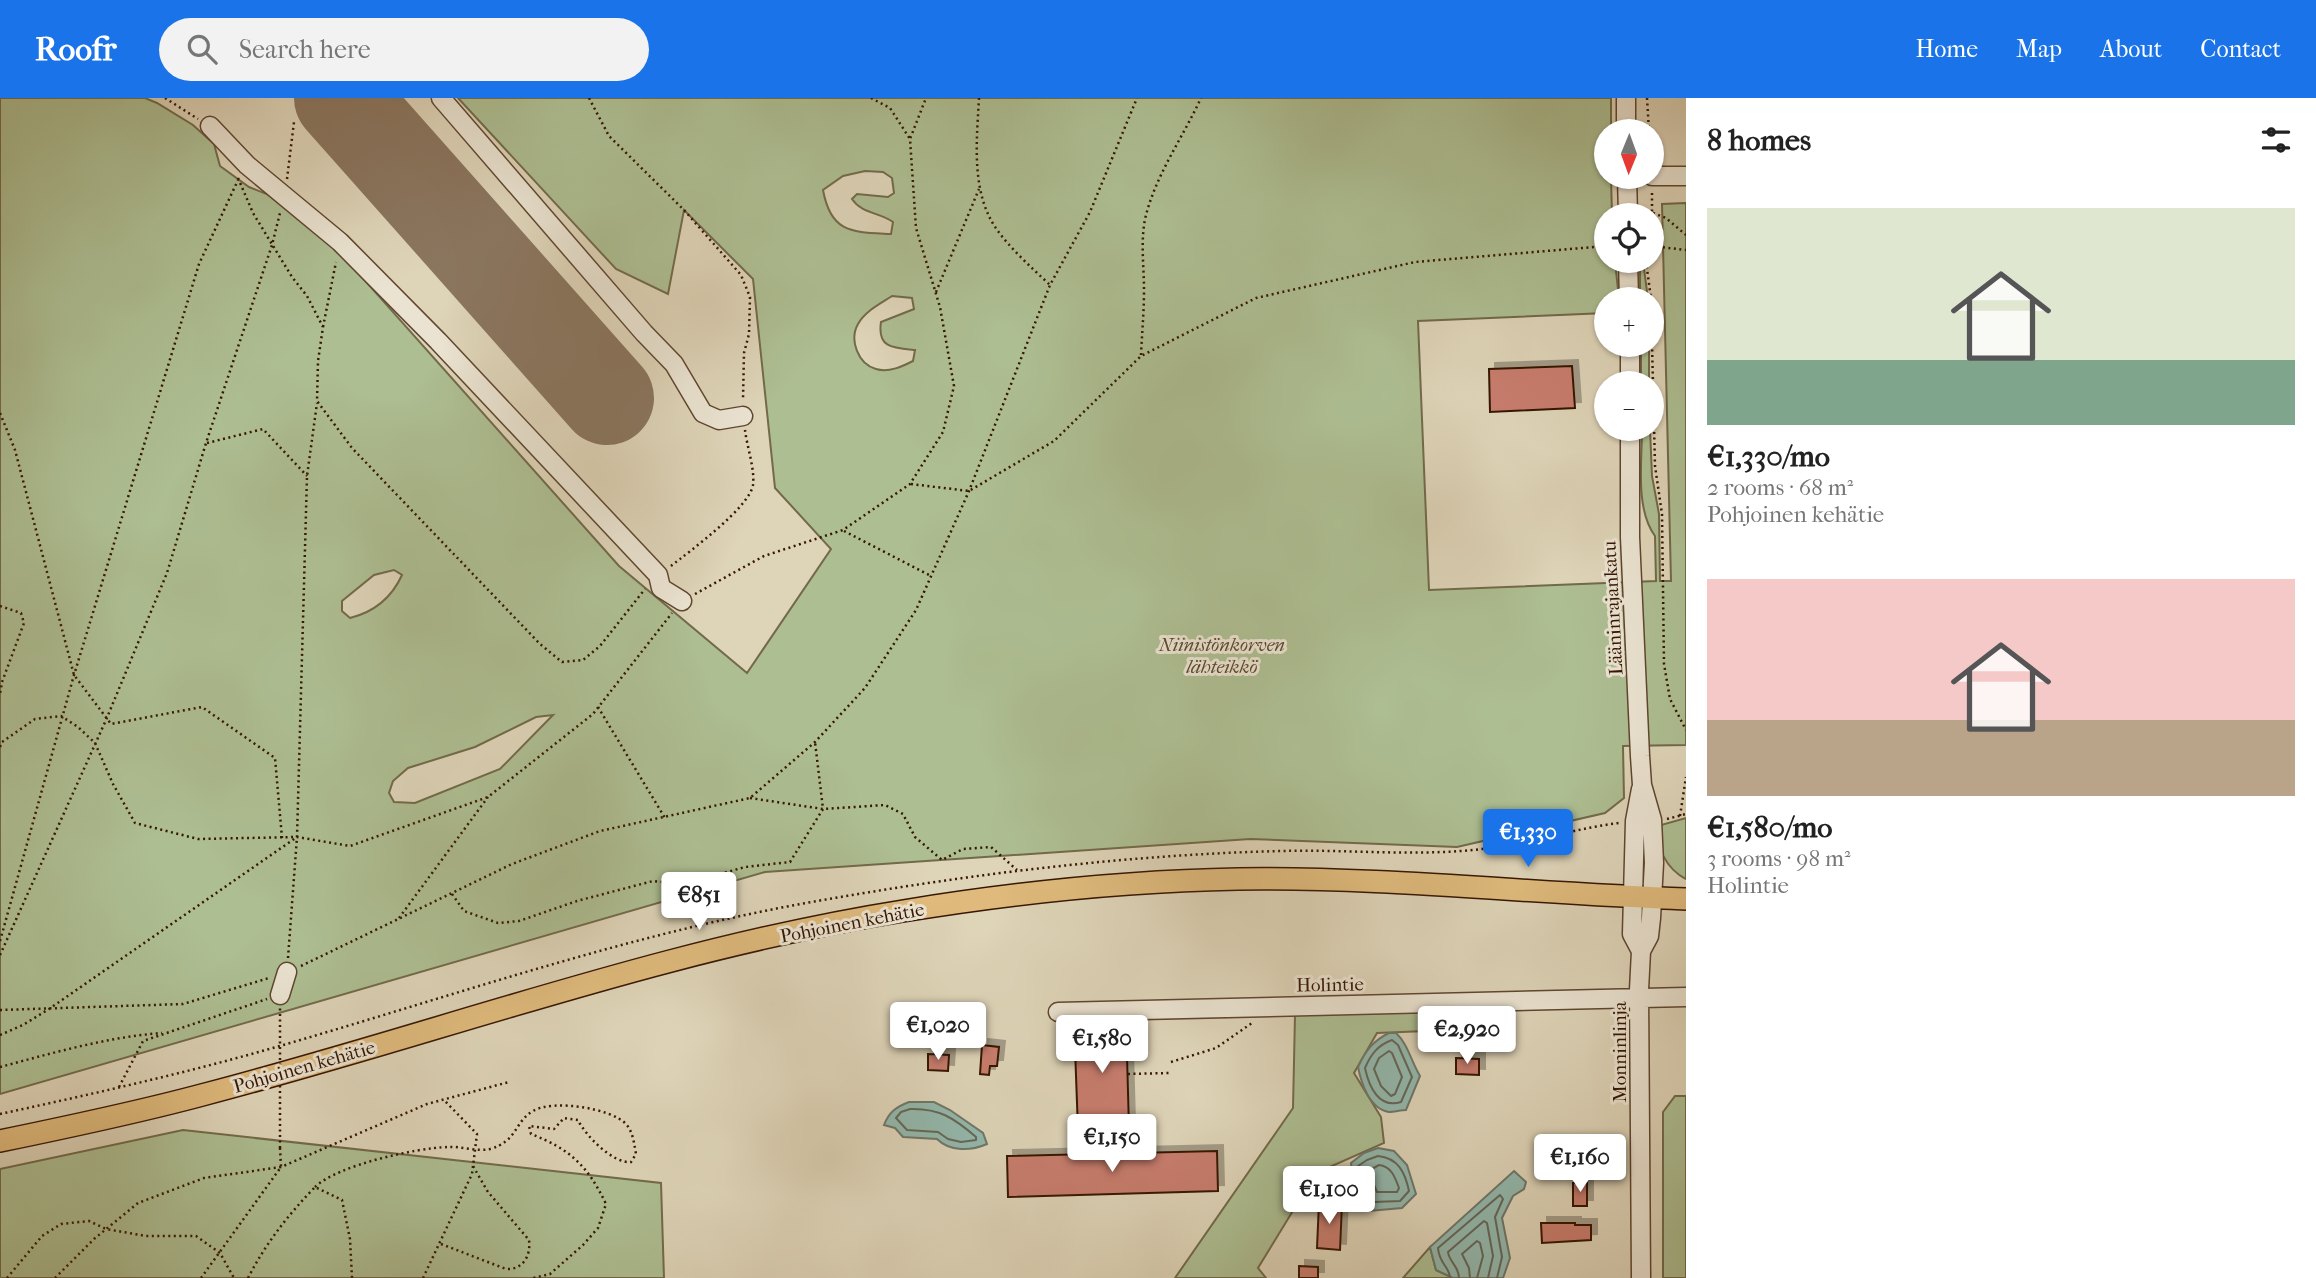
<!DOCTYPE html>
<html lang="en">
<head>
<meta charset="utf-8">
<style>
  :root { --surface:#fff; --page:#f2f2f2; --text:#222; --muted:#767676; --accent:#1a73e8 }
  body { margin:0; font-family:"IM FELL French Canon",serif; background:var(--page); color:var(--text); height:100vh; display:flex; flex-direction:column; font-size:26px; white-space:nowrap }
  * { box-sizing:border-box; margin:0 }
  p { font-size:23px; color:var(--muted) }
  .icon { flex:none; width:38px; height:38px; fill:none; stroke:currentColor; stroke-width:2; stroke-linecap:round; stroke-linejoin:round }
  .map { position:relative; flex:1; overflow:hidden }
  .side { display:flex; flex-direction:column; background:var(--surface); width:630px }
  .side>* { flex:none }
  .needle { width:46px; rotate:181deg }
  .controls { position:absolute; left:1594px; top:21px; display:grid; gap:14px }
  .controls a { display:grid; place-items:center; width:70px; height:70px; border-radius:50%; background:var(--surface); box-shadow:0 2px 5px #0004; font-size:35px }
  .price { position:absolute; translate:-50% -60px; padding:0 16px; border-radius:7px; background:#fff; color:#222; font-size:23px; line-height:46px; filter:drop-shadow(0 2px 4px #0008) }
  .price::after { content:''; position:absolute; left:50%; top:42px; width:21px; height:16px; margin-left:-10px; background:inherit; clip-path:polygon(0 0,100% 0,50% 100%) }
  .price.on { background:var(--accent); color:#fff }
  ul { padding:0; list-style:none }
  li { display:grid; align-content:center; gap:14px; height:371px; padding:0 21px }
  li span { display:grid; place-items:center; height:217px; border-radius:0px; color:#555 }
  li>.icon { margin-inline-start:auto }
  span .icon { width:126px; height:126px; fill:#fffc; stroke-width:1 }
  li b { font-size:30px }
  h2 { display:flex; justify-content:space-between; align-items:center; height:84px; padding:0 21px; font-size:30px }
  header { display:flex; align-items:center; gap:42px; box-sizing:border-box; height:98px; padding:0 35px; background:var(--accent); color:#fff }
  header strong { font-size:33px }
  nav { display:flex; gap:38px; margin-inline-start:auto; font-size:24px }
  .search { width:490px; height:63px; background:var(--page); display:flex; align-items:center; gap:18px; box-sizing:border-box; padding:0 24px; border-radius:38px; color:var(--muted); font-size:26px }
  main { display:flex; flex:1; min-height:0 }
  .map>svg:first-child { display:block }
  .green { fill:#adbe92; stroke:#726a4a; stroke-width:2; fill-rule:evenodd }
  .water { fill:#93b8ad; stroke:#6e7769; stroke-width:2 }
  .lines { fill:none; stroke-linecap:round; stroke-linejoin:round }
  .shore { stroke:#646758; stroke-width:2 }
  .runway { stroke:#8a755e; stroke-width:94 }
  .building { fill:#c87d6e; stroke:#361603; stroke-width:2; filter:url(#shadow) }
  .minor-casing { stroke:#604630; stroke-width:21 }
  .major-casing { stroke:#361603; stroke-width:24 }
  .path { stroke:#361603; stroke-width:2.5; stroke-dasharray:2 3.5; stroke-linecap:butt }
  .minor { stroke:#eae3d1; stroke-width:18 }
  .major { stroke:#dfba7c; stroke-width:21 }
  .path-bridge { stroke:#361603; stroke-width:2.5; stroke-dasharray:2 3.5; stroke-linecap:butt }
  .labels { text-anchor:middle; stroke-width:6; stroke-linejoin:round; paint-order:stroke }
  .street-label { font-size:19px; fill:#361603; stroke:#eae3d1 }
  .park-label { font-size:19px; font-style:italic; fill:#5a482e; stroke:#eae3d1 }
</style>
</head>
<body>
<header>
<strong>Roofr</strong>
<div class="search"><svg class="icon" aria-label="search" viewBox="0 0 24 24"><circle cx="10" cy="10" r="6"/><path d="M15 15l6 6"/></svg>Search here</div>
<nav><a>Home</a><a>Map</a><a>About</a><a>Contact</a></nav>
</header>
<main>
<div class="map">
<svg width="1686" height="1180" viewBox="0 0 1686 1180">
  <defs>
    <filter id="shadow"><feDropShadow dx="6" dy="-6" stdDeviation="0" flood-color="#0004"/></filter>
  </defs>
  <rect width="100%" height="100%" fill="#ded4b8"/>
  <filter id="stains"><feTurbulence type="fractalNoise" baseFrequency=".00286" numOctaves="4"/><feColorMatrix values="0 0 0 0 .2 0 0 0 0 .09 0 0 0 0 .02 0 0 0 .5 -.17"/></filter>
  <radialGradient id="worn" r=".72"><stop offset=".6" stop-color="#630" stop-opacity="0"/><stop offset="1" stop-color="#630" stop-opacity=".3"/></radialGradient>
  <!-- green -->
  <path class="green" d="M0,0H145L157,5L193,27L214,46L220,68L249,89L287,104L328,141L619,468L747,575L831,451L775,390L753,181L684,112L668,196L616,171L458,0H1611V33H1606V79H1611L1612,117H1606V163H1615L1619,201H1606V215L1418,223L1429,492L1656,483L1655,438C1635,411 1642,363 1642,331H1650L1652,378L1659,416L1660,483H1671L1662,106L1686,105V647L1623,648L1624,700L1605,715L1457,749L1250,741L765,774L0,996ZM865,73L883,74L892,80L894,95L888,99L857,96L852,101C862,116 879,114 893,124L891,136C853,134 831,136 823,92L843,78ZM892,198L912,200L914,211L881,224C877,250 893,250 915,252L913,263C903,268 889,275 876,271C858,266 849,242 858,226C865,213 880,206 892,198ZM394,472L402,477C392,499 374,514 350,520L342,513V503L374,477ZM553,617L500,671L415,705L394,704L389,695L393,683L408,670L475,649L536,619Z
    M1640,163H1643L1648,201H1640Z
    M1641,247H1649V285H1641Z
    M1686,720V781C1668,772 1652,747 1661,727Z
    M1432,914L1426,933L1377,935L1354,975L1381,1019L1384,1045L1316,1075L1258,1170L1266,1180H1175L1293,1010L1295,917Z
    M1675,998H1686V1180H1663V1014Z
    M183,1032L661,1085L664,1180H0V1071Z
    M1430,1149L1436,1172L1453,1180H1403Z"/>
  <!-- water -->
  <path class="water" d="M1389,935H1396C1408,946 1411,963 1420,978L1406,1012C1401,1012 1394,1014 1389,1014C1369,1011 1361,984 1358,969C1366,952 1373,943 1389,935Z
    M909,1004H934L950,1012L983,1035L987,1046C971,1053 950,1054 937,1041L903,1039L895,1030L884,1027C889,1014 896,1009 909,1004Z
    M1378,1050L1394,1053L1407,1067L1416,1096L1402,1110L1369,1113L1352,1075L1351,1065L1364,1055Z
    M1514,1073L1526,1084L1524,1091L1513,1098L1502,1120L1510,1160L1503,1180H1453L1436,1172L1430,1149Z"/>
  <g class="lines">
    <!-- shore -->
    <path class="shore" d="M1392,942L1398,947L1412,979L1401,1004C1379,1011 1369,989 1365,970C1371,956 1378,947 1392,942Z
      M1389,953L1392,955L1402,979L1395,996L1391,998L1381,988L1374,971L1379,960Z
      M910,1011C939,1010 954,1020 976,1039V1042L961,1044L948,1041L938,1034L907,1032L896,1020L901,1014Z
      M1378,1058C1398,1060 1405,1074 1409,1093L1400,1103L1374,1104L1365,1088L1358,1068L1367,1062Z
      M1379,1067C1391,1068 1395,1079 1399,1090L1397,1094H1377L1368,1073Z
      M1450,1180C1450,1169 1439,1166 1438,1150L1500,1097L1503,1101L1495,1119L1502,1159L1497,1180
      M1459,1180C1459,1168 1449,1164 1448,1154L1484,1123L1487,1125L1493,1158L1488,1180
      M1470,1180L1469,1170L1462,1156L1477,1143L1480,1145L1483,1158L1477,1180"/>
    <!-- runway -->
    <path class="runway" d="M341,0L607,300"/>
  </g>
  <!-- building -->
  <path class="building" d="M1572,268L1575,310L1490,314L1489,271Z
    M1126,922L1129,1030L1078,1032L1074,923Z
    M982,947L999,949L997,968H990L989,977L980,976Z
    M928,956L949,957L948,973L928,972Z
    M1456,960L1479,961V977L1456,976Z
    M1217,1053L1218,1093L1008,1099L1007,1058Z
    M1573,1085H1587V1108H1573Z
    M1319,1104L1342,1106L1340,1152L1317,1150Z
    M1541,1125H1575V1127H1591V1142L1542,1145Z
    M1299,1168L1318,1169V1180H1299Z"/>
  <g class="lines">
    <defs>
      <path id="minor" d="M441,0L644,235L674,266L703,315L719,322L743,318
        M1626,0V33
        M210,28L247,67L340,144L438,243L658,477L661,490L682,503
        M1652,78H1686
        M1627,79L1628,117
        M1628,163L1629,201
        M1630,247V285
        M1630,331V439L1640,658L1642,687L1652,722L1654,765L1651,820L1649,838L1641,853L1639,892L1641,1180
        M1641,853L1632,836L1635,723L1641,691
        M280,897L287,874
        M1058,914L1686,899"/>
      <path id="major" d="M0,1043C68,1029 135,1015 202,997C436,936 663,851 903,813C1013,795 1126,783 1238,781C1388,779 1536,796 1686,801"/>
    </defs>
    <!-- minor casing -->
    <use href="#minor" class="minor-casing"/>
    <!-- major casing -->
    <use href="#major" class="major-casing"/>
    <!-- path -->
    <path class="path" d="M165,0L198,21
      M589,0L609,38L684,112L741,177L750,199L749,236L744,255L743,301
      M871,0L890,10L910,41
      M979,0C977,38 972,83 989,118C999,141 1032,170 1050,187
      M1647,0L1649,33
      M238,80L253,115L292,179L307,198L323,229L318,263L317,303L352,350L540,546L562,564L583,562L600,548L645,491
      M287,81L294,24
      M1652,95V119
      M1653,115L1666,120L1686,137
      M1652,148L1686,152
      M1646,163L1651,201
      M936,194L979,91
      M323,229L336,164
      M1652,246L1655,368L1662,416L1664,566L1670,601L1686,632
      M1141,257C1142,235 1144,214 1144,192C1144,167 1140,141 1146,117C1157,75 1183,39 1201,0
      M0,315L15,352L74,577L111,626L202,609L275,660L282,740
      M207,345L263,331L307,378
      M911,386L969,393L1054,343L1141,258L1256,200L1415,164L1606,148
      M844,433L931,478
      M671,468C690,453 749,410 753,387C755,371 747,349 745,332
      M695,496L764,458L843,432L910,386L943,334L954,288L940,209L916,130L910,41L926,0
      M0,508L21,515L24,525L2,584L0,596
      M598,609L665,720
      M0,649L2,644L35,621L61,618L78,629L95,645L113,686L135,725L198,741L297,739L350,748L488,699L593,616L672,515
      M750,700L823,711L885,707L903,716L915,739L942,762L963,751L991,749L1017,772
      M1680,718L1686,679
      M1667,721L1686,716
      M452,796L464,813L498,825L519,823L577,803L653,783L684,786L745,769L790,764L823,711L815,644
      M399,820L488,699
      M0,843L74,577L199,166L238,82
      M0,857L106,622L167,475L206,345L272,147L280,115
      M288,860L297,739L307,378L317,305
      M301,868L512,766L600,733L750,700L815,644L865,590L916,512L969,393L1050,187L1090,114L1137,0
      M0,912L183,906L269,880
      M0,937L23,927L49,911L297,739
      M1171,964L1216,950L1252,925
      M0,969C53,955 107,939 162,935
      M1128,976L1171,975
      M119,989L143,943L267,901
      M0,1016C97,995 195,973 290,945C458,896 623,839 795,807C955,778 1118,757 1281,753C1352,751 1426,760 1497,749C1538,743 1578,730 1619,725
      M315,1089C338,1067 416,1050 448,1049C461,1048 477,1054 490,1051C518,1043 514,1024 533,1013C552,1001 611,1010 626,1026C633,1034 634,1045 636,1056L631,1064C613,1066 585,1037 578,1022L564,1020L554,1031L529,1028L531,1036C570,1051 588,1068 606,1106L598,1130L583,1147L550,1176L533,1180
      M441,1146L506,1171C523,1172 531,1158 529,1142L488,1094L473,1068
      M7,1180L42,1138L61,1126L89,1123L106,1131L146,1138H196L220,1155L234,1180
      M55,1180L94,1141L138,1105L204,1080L281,1069L427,1006L509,984
      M201,1180L281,1069L280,1050
      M248,1180C266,1145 288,1117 315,1089L342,1102L350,1141L352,1180
      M423,1180L472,1076L477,1036L444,1002"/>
    <!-- minor -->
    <use href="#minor" class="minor"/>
    <!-- major -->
    <use href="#major" class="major"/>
    <!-- path-bridge -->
    <path class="path-bridge" d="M280,1050V909"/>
  </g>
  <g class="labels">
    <!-- street labels -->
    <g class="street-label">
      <text transform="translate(1612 510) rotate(-93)" y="7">Lääninrajankatu</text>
      <text transform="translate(852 824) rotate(-11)" y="7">Pohjoinen kehätie</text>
      <text transform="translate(1330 886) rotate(-1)" y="7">Holintie</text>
      <text transform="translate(1619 954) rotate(-90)" y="7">Monninlinja</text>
      <text transform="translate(304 968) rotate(-16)" y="7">Pohjoinen kehätie</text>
    </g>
    <!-- park labels -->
    <g class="park-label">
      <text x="1222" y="553">Niinistönkorven<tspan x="1222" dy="22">lähteikkö</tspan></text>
    </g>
  </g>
  <rect width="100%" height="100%" filter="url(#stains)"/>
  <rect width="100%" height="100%" fill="url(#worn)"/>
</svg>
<div class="controls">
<a><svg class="needle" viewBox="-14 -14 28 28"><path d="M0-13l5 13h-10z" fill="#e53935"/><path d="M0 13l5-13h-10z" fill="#767676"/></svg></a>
<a><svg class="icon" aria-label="locate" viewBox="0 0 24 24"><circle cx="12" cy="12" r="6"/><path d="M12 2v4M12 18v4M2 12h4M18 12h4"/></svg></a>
<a>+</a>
<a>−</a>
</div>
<b class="price on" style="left:1528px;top:771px">€1,330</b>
<b class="price" style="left:699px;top:834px">€851</b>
<b class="price" style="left:938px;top:964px">€1,020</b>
<b class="price" style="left:1467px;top:968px">€2,920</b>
<b class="price" style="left:1102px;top:977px">€1,580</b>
<b class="price" style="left:1112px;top:1076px">€1,150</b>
<b class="price" style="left:1580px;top:1096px">€1,160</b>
<b class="price" style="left:1329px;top:1128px">€1,100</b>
</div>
<section class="side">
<h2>8 homes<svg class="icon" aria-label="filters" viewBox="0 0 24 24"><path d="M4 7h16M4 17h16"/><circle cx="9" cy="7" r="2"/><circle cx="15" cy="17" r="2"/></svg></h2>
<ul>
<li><span style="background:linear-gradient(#dfe7d0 70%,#7fa58c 0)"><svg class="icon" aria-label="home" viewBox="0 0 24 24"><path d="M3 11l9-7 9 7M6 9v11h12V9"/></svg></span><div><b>€1,330/mo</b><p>2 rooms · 68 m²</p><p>Pohjoinen kehätie</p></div></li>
<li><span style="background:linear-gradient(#f6c9c9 65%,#b9a48a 0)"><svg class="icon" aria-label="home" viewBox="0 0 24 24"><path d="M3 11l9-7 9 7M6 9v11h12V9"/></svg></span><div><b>€1,580/mo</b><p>3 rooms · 98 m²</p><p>Holintie</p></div></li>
</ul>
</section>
</main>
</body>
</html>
